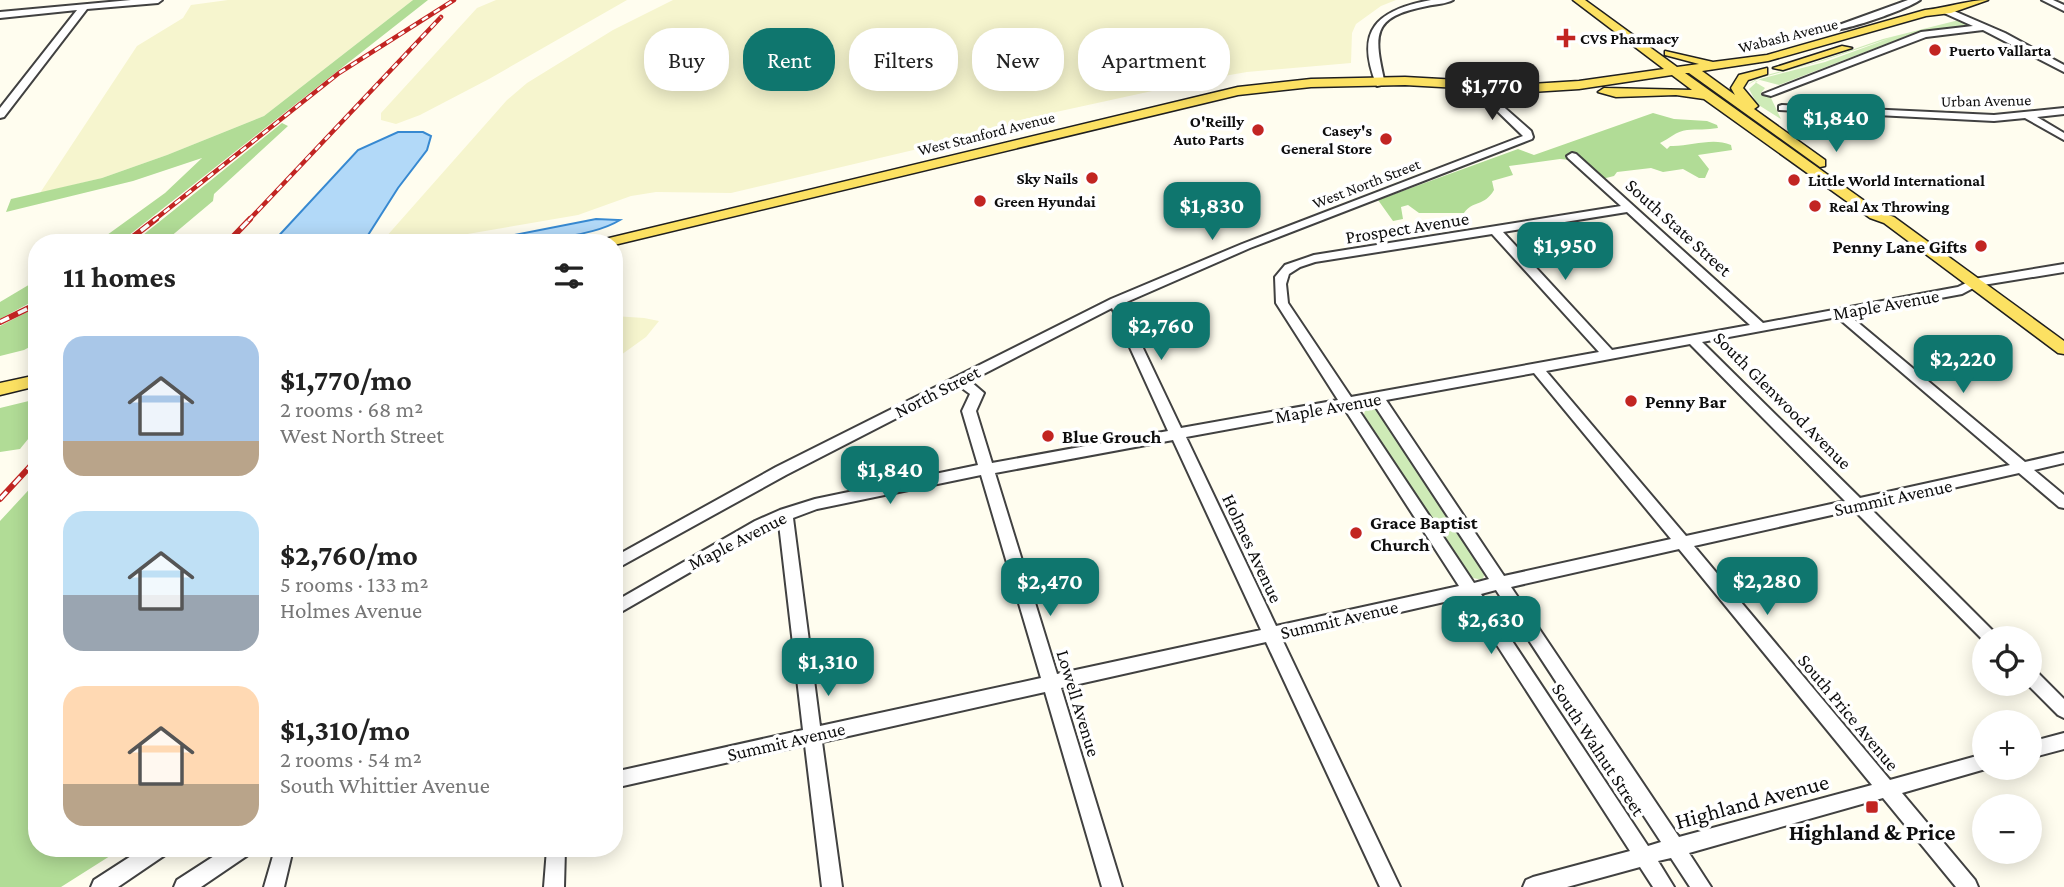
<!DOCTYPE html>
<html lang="en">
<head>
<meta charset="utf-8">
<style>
  :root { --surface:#fff; --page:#f2f2f2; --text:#222; --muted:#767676; --accent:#0f766e }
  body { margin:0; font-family:"Crimson Pro",serif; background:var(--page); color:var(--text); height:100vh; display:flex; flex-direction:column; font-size:26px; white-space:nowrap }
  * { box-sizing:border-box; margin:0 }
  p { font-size:23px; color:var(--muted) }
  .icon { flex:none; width:38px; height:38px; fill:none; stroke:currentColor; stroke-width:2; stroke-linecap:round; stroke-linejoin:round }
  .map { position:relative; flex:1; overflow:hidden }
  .panel { position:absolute; left:28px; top:234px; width:595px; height:623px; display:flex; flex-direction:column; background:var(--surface); border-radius:28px; box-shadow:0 4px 18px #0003 }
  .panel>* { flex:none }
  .banner { position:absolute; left:644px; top:28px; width:665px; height:63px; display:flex; gap:14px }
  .buttons { position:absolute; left:1972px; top:626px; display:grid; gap:14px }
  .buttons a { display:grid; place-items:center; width:70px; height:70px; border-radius:50%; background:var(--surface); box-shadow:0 4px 18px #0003; font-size:35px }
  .price { position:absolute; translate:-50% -60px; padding:0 16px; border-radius:14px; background:var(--accent); color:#fff; font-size:23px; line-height:46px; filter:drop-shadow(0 2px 4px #0008) }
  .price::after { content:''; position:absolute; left:50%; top:42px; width:21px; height:16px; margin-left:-10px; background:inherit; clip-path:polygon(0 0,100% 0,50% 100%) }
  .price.active { background:#222; color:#fff }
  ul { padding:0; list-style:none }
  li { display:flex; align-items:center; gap:21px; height:175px; padding:0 35px }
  li span { display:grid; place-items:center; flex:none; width:196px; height:140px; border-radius:21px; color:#555 }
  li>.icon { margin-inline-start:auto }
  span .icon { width:84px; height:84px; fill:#fffc; stroke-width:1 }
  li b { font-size:30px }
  h2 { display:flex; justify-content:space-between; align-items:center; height:84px; padding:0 35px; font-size:30px }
  .tag { padding:0 24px; border-radius:28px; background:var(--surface); box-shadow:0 4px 18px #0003; font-size:24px; line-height:63px }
  .tag.active { background:var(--accent); color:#fff }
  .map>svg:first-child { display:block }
  .farmland { fill:#f6f5ce }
  .green { fill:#ceebb7 }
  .forest { fill:#b1dc96 }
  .water { fill:#b2d9f8; stroke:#3789d1; stroke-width:2 }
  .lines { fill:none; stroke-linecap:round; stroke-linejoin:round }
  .minor-casing { stroke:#414141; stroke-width:4 }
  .major-casing { stroke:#1f1f1f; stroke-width:3 }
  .minor { fill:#fff; fill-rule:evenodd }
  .major { fill:#fce162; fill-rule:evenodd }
  .rail-far1-casing { stroke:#c22522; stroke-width:4.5 }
  .rail-casing { stroke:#c22522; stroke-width:6 }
  .rail-far1 { stroke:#fff; stroke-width:2.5; stroke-dasharray:7; stroke-linecap:butt }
  .rail { stroke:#fff; stroke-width:3.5; stroke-dasharray:10; stroke-linecap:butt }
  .poi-dot { fill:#c22522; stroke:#fff; stroke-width:2.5 }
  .labels { text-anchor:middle; stroke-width:7; stroke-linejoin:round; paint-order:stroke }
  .far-street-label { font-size:16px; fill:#0e0e0e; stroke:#fff }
  .far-poi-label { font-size:16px; font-weight:bold; fill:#0e0e0e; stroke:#fff; text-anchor:start }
  .street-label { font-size:19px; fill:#0e0e0e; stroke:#fff }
  .poi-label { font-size:19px; font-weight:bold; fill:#0e0e0e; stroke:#fff; text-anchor:start }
  .near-street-label { font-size:23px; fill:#0e0e0e; stroke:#fff }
  .near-poi-label { font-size:23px; font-weight:bold; fill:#0e0e0e; stroke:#fff }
</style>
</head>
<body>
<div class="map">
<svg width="2064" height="887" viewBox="0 0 2064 887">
  <rect width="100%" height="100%" fill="#fffdef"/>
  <!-- farmland -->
  <path class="farmland" d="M228,0H413L264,116L167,155L102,178L40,193L137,46L183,18L191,5Z
    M496,0H627L489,79L420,115L396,124L381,120V113L477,8Z
    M673,0H1396L1381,6L1356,24L1352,33L1351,63L1247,72L1207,79L1056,112L1011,127L731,193L656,192L631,196L578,215L415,243H386L385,238L507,100L527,83L613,30Z
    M614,316L644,318L659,321L646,337L614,360Z"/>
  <!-- green -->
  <path class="green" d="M1959,20L1969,26L1912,34L1779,85L1760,80L1755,82L1765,88L1761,93L1771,98L1781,119L1757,104L1749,89L1760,79L1825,62L1893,37L1822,61L1760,78L1744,87L1759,77L1817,62L1883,39Z
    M1370,406L1380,411L1486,572L1482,580L1469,577L1363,418L1366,407Z"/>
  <!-- forest -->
  <path class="forest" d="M413,0H428L119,243H96L165,193L202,158L133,181L6,212L11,199L102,178L167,155L264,116Z
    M1653,113L1674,119L1707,121L1717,125L1718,128C1707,130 1697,129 1687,130C1676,131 1669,139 1660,143L1667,149L1670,146C1691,147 1711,137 1731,145L1732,150L1698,155L1709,169L1705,178H1699L1683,169L1663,172L1651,168L1617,172L1614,176L1602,179L1571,160L1560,159L1509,166L1513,175L1492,181L1494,190C1484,207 1473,200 1464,213H1419L1408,205L1401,207L1403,219L1393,221L1378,200L1518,149L1534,155Z
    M282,123L288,126L214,194L213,201L163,243H133Z
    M37,280V299L0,319V302Z
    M37,307V343L24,350L0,356V326Z
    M37,399V428L20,449L0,452V408Z
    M37,481V849H121L61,887H0V521Z"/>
  <!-- water -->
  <path class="water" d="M398,132H423L431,136L427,150L398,188L363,243H272L358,150Z
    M596,219L620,220C588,240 510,243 473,243Z"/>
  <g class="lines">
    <defs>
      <path id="minor" d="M131,0H162L158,3L87,9L4,117L0,118V108L77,10L0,18V12Z
        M1431,0H1453C1446,4 1436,4 1427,6C1370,17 1374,35 1385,84L1377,86C1354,30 1377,10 1431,0Z
        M1908,0H1920C1906,10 1829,38 1815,30L1819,27L1839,25Z
        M2042,0H2053L2064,5V11Z
        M1947,8L2005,33L2064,65V72L1983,30L1926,37L1771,96L1763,94L1921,32L1973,26L1944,13L1943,11Z
        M1488,83L1493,86L1498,102L1531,131L1533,137L1532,139L1250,248L1122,304L1181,428L1338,400L1276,303L1275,277L1285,265L1314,255L1621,206L1568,158L1567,156L1572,153L1576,154L1763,323L1958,287L1974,279L2064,264V272L1977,286L1962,294L1849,315L2025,462L2064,453V463L2034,470L2064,495V508L2059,507L2019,473L1869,507L2001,639H1984V641L1854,510L1694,546L1890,780L1984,754V768H1989L1902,793L1975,880L1978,887H1956L1883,798L1689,853L1711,887H1690L1671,858L1658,861L1674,887H1653L1640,867L1567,887H1523L1526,880L1533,877L1630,851L1466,597L1282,639L1400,887H1380L1266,642L1061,688L1122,887H1102L1045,692L822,742L842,887H822L805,745L614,788V772L803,730L779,524L765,529L614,616V602L755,521L780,510L815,499L978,465L962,411L970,394L959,386L786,475L614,570V557L776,467L1111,299L1242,244L1523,136L1491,105L1483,86ZM1627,212L1750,325L1612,350L1503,232ZM1492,234L1599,352L1351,397L1288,303L1286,284L1289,274L1300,267L1315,262ZM1112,308L1168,431L992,463L976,411L984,393L970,381ZM1837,317L2010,465L1860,498L1702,342ZM1690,344L1845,501L1686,536L1546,371ZM1534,373L1671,539L1504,576L1386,400ZM1373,403L1489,579L1474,583L1356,406ZM1344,408L1459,586L1276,626L1186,437ZM1173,440L1261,630L1057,674L995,473ZM981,475L1041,678L820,726L793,518L817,509ZM1679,549L1872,785L1679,837L1511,587ZM1496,590L1661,842L1648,846L1481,594Z
        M1782,105L1994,115L2064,108V114L2037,117L2064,133V140L2025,118L1994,121L1779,110V106Z
        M2030,669L2036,671L2064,699V718L2058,715L2027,684H2030Z
        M2064,733V749L2030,758V742Z
        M142,849H167L165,855L118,887H91L94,880Z
        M225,849H250L248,855L201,887H174L177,880Z
        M275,849H293L284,887H264Z
        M547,849H565L564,887H544Z"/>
      <path id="major" d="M1573,0H1585L1677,67L1699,64L1665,55V51L1713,62L1767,55L1925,10C1947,8 1967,0 1988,0L1951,13L1926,16L1768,61L1702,71L1735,95L1731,88L1739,75L1767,68V74L1748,80L1743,88L1758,106L1754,109L1825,160V166L1820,167L1689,73H1685L1880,212L1894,217L2064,341V354L2058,353L1884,223L1870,218L1704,99L1676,95L1616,97L1598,92L1604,88L1692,90L1672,75L1579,89L1531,92L1405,85L1311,87L1238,95L614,245L598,243L605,239L1238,87L1311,79L1405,77L1531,84L1579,81L1664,69Z
        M1842,46L1852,48L1783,70L1773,68Z
        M37,375V386L0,395V383Z"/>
    </defs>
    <!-- minor casing -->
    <use href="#minor" class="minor-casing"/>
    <!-- major casing -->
    <use href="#major" class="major-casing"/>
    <!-- minor -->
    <use href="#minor" class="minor"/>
    <!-- major -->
    <use href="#major" class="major"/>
    <defs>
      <path id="rail-far1" d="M153,221L339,73L454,0
        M248,221L441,17"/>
      <path id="rail" d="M125,243L156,219
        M227,243L250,219
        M0,322L37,304
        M0,499L37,459"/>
    </defs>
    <!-- rail-far1 casing -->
    <use href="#rail-far1" class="rail-far1-casing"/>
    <!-- rail casing -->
    <use href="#rail" class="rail-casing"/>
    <!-- rail-far1 -->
    <use href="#rail-far1" class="rail-far1"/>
    <!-- rail -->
    <use href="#rail" class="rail"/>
  </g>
  <!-- markers -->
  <g class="poi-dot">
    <path d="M1562.5 27.5h7v7h7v7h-7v7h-7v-7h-7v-7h7z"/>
    <circle cx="1935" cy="50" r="7"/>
    <circle cx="1258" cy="130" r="7"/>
    <circle cx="1386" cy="139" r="7"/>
    <circle cx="1092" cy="178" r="7"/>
    <circle cx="1794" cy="180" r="7"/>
    <circle cx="980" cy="201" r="7"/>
    <circle cx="1815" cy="206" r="7"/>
    <circle cx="1981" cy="246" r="7"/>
    <circle cx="1631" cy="401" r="7"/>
    <circle cx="1048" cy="436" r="7"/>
    <circle cx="1356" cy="533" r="7"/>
    <rect x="1865" y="800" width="14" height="14" rx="3.5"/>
  </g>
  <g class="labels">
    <!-- far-street labels -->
    <g class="far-street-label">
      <text transform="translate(1788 35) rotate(-14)" y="6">Wabash Avenue</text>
      <text transform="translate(1986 100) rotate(-1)" y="6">Urban Avenue</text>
      <text transform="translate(986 133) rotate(-14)" y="6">West Stanford Avenue</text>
      <text transform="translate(1366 183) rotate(-21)" y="6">West North Street</text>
    </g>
    <!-- far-poi labels -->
    <g class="far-poi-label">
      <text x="1580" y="44">CVS Pharmacy</text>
      <text x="1949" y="56">Puerto Vallarta</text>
      <text x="1244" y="127" text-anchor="end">O'Reilly<tspan x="1244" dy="18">Auto Parts</tspan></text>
      <text x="1372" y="136" text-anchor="end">Casey's<tspan x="1372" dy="18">General Store</tspan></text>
      <text x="1078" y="184" text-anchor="end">Sky Nails</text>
      <text x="1808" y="186">Little World International</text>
      <text x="994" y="207">Green Hyundai</text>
      <text x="1829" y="212">Real Ax Throwing</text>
    </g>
    <!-- street labels -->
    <g class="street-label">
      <text transform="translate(1407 227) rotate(-9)" y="7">Prospect Avenue</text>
      <text transform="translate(1679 227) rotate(42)" y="7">South State Street</text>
      <text transform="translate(1886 304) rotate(-10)" y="7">Maple Avenue</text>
      <text transform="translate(937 391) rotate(-27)" y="7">North Street</text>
      <text transform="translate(1783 400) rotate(45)" y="7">South Glenwood Avenue</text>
      <text transform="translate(1328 407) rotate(-10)" y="7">Maple Avenue</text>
      <text transform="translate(1893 497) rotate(-12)" y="7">Summit Avenue</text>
      <text transform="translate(737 540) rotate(-27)" y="7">Maple Avenue</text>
      <text transform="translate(1253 548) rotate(65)" y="7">Holmes Avenue</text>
      <text transform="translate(1339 619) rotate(-13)" y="7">Summit Avenue</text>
      <text transform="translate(1079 703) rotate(73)" y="7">Lowell Avenue</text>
      <text transform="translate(1849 712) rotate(50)" y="7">South Price Avenue</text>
      <text transform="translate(786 741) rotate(-13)" y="7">Summit Avenue</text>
      <text transform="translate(1599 749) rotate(57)" y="7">South Walnut Street</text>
    </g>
    <!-- poi labels -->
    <g class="poi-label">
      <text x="1967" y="253" text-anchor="end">Penny Lane Gifts</text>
      <text x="1645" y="408">Penny Bar</text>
      <text x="1062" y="443">Blue Grouch</text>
      <text x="1370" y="529">Grace Baptist<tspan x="1370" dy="22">Church</tspan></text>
    </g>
    <!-- near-street labels -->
    <g class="near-street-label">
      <text transform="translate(1752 801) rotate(-15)" y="8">Highland Avenue</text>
    </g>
    <!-- near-poi labels -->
    <g class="near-poi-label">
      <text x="1872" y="840">Highland &amp; Price</text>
    </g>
  </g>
</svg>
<div class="buttons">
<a><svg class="icon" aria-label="locate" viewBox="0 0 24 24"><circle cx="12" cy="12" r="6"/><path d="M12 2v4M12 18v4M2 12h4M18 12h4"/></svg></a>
<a>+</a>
<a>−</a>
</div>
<b class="price active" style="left:1492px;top:122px">$1,770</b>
<b class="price" style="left:1836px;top:154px">$1,840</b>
<b class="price" style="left:1212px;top:242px">$1,830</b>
<b class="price" style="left:1565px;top:282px">$1,950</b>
<b class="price" style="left:1161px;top:362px">$2,760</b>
<b class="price" style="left:1963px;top:395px">$2,220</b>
<b class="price" style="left:890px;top:506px">$1,840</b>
<b class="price" style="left:1767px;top:617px">$2,280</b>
<b class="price" style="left:1050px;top:618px">$2,470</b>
<b class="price" style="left:1491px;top:656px">$2,630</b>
<b class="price" style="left:828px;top:698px">$1,310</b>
<div class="banner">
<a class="tag">Buy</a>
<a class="tag active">Rent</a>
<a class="tag">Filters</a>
<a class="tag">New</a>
<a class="tag">Apartment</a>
</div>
<section class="panel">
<h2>11 homes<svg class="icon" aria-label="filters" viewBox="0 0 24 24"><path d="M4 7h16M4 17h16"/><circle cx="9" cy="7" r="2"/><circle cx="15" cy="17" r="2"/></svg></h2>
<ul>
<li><span style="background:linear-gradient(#a9c7e8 75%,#b9a48a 0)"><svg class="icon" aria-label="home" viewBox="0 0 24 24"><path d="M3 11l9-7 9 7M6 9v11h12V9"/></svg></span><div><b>$1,770/mo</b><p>2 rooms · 68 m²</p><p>West North Street</p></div></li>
<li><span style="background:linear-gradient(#bfe0f5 60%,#9aa5b1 0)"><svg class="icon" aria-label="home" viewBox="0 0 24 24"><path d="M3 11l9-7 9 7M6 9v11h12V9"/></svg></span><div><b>$2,760/mo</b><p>5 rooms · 133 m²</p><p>Holmes Avenue</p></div></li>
<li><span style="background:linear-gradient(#ffd9b3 70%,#b9a48a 0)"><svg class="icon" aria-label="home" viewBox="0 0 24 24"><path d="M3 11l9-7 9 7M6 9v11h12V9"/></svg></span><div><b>$1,310/mo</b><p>2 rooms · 54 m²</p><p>South Whittier Avenue</p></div></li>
</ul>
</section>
</div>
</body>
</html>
